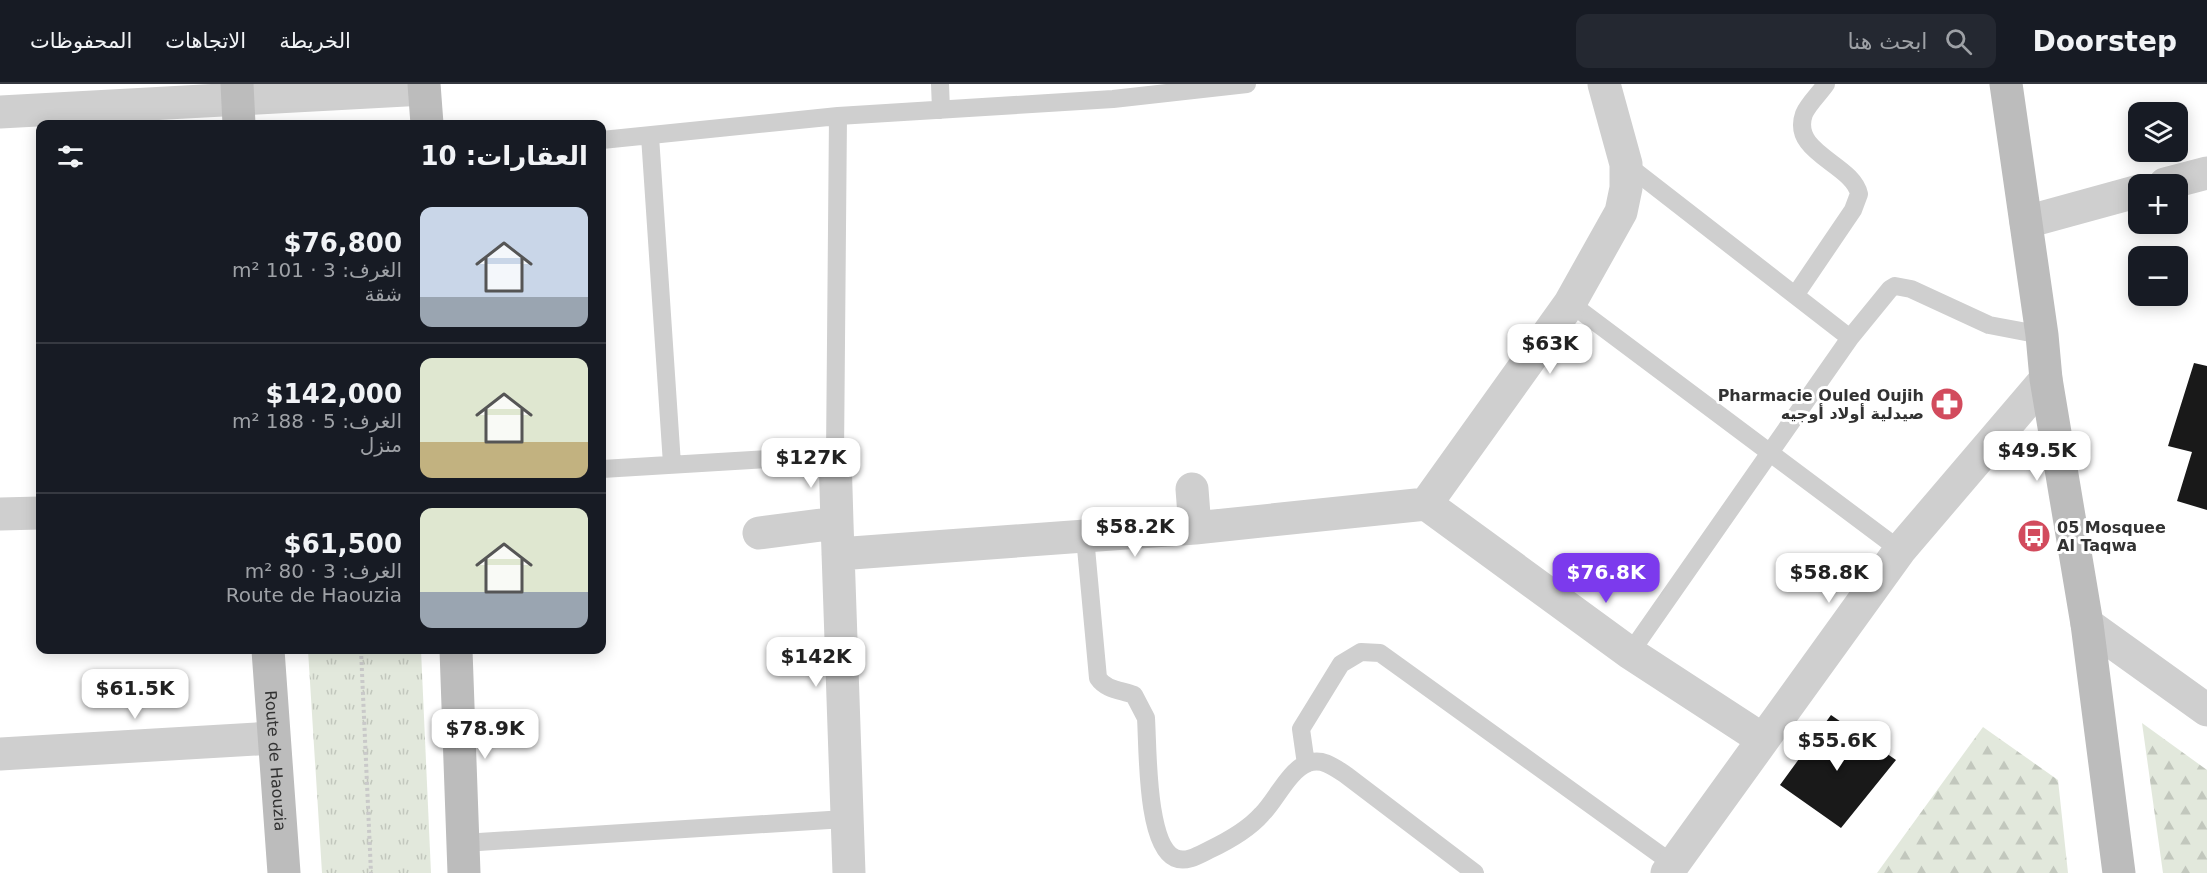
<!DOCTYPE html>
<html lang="ar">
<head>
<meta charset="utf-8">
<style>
  :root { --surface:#171b24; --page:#242831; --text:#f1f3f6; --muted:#9ea1a6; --line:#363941; --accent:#7c3aed }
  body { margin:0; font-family:"DejaVu Sans",Vazirmatn,sans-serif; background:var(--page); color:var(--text); direction:rtl; height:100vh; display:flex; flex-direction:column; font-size:22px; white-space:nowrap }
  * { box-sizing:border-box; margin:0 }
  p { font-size:20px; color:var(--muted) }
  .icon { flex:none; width:33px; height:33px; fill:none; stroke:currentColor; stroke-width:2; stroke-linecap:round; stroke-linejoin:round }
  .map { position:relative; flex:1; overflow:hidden; direction:ltr }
  .sheet { position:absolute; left:36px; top:36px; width:570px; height:534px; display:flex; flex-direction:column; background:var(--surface); border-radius:12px; box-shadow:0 3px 15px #0003; direction:rtl }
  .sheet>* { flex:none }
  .buttons { position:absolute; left:2128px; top:18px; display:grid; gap:12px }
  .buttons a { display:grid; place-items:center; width:60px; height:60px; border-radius:12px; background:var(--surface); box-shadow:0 3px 15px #0003; font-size:30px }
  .price { position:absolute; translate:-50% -51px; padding:0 14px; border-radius:12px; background:#fff; color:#222; font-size:20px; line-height:39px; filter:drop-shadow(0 2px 3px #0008) }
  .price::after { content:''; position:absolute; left:50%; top:36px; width:18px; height:14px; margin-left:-9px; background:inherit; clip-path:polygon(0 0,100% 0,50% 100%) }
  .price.on { background:var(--accent); color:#fff }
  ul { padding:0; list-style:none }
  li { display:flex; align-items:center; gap:18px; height:150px; padding:0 18px }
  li+li { border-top:2px solid var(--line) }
  li span { display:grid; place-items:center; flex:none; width:168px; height:120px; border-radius:12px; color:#555 }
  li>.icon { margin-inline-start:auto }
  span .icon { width:72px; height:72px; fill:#fffc; stroke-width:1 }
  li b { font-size:26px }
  h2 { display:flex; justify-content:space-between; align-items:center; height:72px; padding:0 18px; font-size:26px }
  header { display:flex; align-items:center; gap:36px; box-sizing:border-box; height:84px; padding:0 30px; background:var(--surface); border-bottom:2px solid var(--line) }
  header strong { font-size:28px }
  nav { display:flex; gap:33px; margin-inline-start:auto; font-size:21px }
  .search { width:420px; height:54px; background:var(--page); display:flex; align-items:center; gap:15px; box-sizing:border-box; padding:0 21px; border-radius:12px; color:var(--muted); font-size:22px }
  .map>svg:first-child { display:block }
  .forest { fill:url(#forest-firs) }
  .park { fill:url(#park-tufts) }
  .building { fill:#191919 }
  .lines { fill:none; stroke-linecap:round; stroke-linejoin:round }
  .path { stroke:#c9c9c9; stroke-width:4; stroke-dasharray:3 3; stroke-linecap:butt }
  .lane { stroke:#cfcfcf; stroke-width:18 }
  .street { stroke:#cfcfcf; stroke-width:33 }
  .secondary { stroke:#bcbcbc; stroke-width:33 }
  .labels { text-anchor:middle; stroke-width:6; stroke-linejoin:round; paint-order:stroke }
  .poi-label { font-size:16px; font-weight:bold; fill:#323232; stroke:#fff; text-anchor:end }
  .street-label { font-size:16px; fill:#323232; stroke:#fff }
</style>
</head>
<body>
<header>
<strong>Doorstep</strong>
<div class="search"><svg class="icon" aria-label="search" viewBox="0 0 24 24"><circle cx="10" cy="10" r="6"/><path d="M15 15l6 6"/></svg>ابحث هنا</div>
<nav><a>الخريطة</a><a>الاتجاهات</a><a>المحفوظات</a></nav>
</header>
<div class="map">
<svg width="2207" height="789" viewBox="0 0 2207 789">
  <defs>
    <pattern id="forest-firs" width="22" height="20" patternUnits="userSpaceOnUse" patternTransform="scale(1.5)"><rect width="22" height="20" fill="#e2e8dc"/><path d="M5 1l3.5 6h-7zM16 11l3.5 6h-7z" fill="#c2c7bd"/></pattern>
    <pattern id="park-tufts" width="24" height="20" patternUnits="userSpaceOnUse" patternTransform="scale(1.5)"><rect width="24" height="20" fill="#e2e8dc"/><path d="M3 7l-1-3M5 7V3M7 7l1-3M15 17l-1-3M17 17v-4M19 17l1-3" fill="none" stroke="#c2c7bd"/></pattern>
  </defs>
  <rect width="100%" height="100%" fill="#fff"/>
  <!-- forest -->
  <path class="forest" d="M2142,639L2207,686V789H2163Z
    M1983,643L2058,696L2068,789H1877Z"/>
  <!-- park -->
  <path class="park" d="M308,566H421L431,789H322Z"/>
  <!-- building -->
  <path class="building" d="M2194,279L2207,282V426L2177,417L2192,368L2168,362Z
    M1831,631L1896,676L1841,744L1780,701Z"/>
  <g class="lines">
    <!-- path -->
    <path class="path" d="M361,566L371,789"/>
    <!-- lane -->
    <path class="lane" d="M940,0L941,26
      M650,52L672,380
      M602,56L838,32L1113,15L1247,0
      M1626,80L1850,254
      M1796,210L1853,126L1859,110C1853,80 1790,69 1804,30C1808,20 1820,9 1826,0
      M1570,219L1900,466
      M602,385L835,371L838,32
      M1085,453L1098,594C1106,606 1121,606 1134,611L1146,634C1148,664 1146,761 1175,774C1186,779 1199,771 1209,766C1228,757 1248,746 1262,730C1276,716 1289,686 1308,679C1323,674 1334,683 1346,691L1475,789
      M1630,569L1850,254L1890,205L1895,202L1911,205L1989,241L2042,251
      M1306,680L1301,645L1341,580L1361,568L1380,569L1673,780
      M463,759L845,735"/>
    <!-- street -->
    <path class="street" d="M0,28L424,5
      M2165,100L2207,89
      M2026,138L2139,107
      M835,371L837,439
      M1192,405L1195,444
      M1426,420L1570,219L1621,128L1626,104V80L1604,0
      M0,430L40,429
      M759,449L837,439L849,789
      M838,470L1195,444L1426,420L1630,569L1762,655
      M2087,540L2207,626
      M0,670L273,654
      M1667,789L1900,466L2046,295"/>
    <!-- secondary -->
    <g class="secondary">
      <path d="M237,0L239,40"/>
      <path d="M424,0L427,40"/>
      <path d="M2006,0L2042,251L2046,295L2087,540L2119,789"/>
      <path id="s1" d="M268,566L284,789"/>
      <path d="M456,566L464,789"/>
    </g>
  </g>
  <!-- icons -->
  <defs>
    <symbol id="pharmacy-disc" viewBox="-11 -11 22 22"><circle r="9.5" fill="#d24b5d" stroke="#fff"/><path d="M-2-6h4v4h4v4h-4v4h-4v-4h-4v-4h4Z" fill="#fff"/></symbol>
    <symbol id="bus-disc" viewBox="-11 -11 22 22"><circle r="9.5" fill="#d24b5d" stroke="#fff"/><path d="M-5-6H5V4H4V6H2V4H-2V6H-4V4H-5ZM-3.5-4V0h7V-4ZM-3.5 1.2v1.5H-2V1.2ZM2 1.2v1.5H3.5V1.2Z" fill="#fff"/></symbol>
  </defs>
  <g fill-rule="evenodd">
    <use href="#pharmacy-disc" x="1928" y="301" width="38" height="38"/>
    <use href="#bus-disc" x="2015" y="433" width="38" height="38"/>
  </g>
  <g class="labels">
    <!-- poi labels -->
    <g class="poi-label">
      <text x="1924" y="317">Pharmacie Ouled Oujih<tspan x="1924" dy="18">صيدلية أولاد أوجيه</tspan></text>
      <text x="2057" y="449" text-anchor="start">05 Mosquee<tspan x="2057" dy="18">Al Taqwa</tspan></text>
    </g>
    <!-- street labels -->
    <g class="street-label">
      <text dy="6" stroke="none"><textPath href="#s1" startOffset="111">Route de Haouzia</textPath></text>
    </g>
  </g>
</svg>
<div class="buttons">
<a><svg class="icon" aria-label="layers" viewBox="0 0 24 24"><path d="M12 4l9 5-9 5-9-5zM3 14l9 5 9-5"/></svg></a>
<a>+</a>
<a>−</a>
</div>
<b class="price" style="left:1550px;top:291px">$63K</b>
<b class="price" style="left:2037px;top:398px">$49.5K</b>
<b class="price" style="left:811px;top:405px">$127K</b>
<b class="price" style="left:1135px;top:474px">$58.2K</b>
<b class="price on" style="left:1606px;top:520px">$76.8K</b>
<b class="price" style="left:1829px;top:520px">$58.8K</b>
<b class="price" style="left:816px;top:604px">$142K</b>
<b class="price" style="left:135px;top:636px">$61.5K</b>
<b class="price" style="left:485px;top:676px">$78.9K</b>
<b class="price" style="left:1837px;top:688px">$55.6K</b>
<section class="sheet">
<h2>العقارات: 10<svg class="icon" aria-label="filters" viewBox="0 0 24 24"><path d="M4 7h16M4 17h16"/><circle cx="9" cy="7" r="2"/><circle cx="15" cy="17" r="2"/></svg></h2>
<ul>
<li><span style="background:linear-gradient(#c9d6e8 75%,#9aa5b1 0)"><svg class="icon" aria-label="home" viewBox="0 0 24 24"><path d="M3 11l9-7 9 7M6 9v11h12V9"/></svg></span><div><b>$76,800</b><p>الغرف: 3 · 101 m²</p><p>شقة</p></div></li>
<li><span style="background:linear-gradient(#dfe7d0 70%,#c2b280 0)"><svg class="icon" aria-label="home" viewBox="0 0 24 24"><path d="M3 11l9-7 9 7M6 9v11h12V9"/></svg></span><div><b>$142,000</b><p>الغرف: 5 · 188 m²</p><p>منزل</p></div></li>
<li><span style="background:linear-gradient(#dfe7d0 70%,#9aa5b1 0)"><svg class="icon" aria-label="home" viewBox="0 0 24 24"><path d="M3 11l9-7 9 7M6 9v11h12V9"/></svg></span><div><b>$61,500</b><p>الغرف: 3 · 80 m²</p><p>Route de Haouzia</p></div></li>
</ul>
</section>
</div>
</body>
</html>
